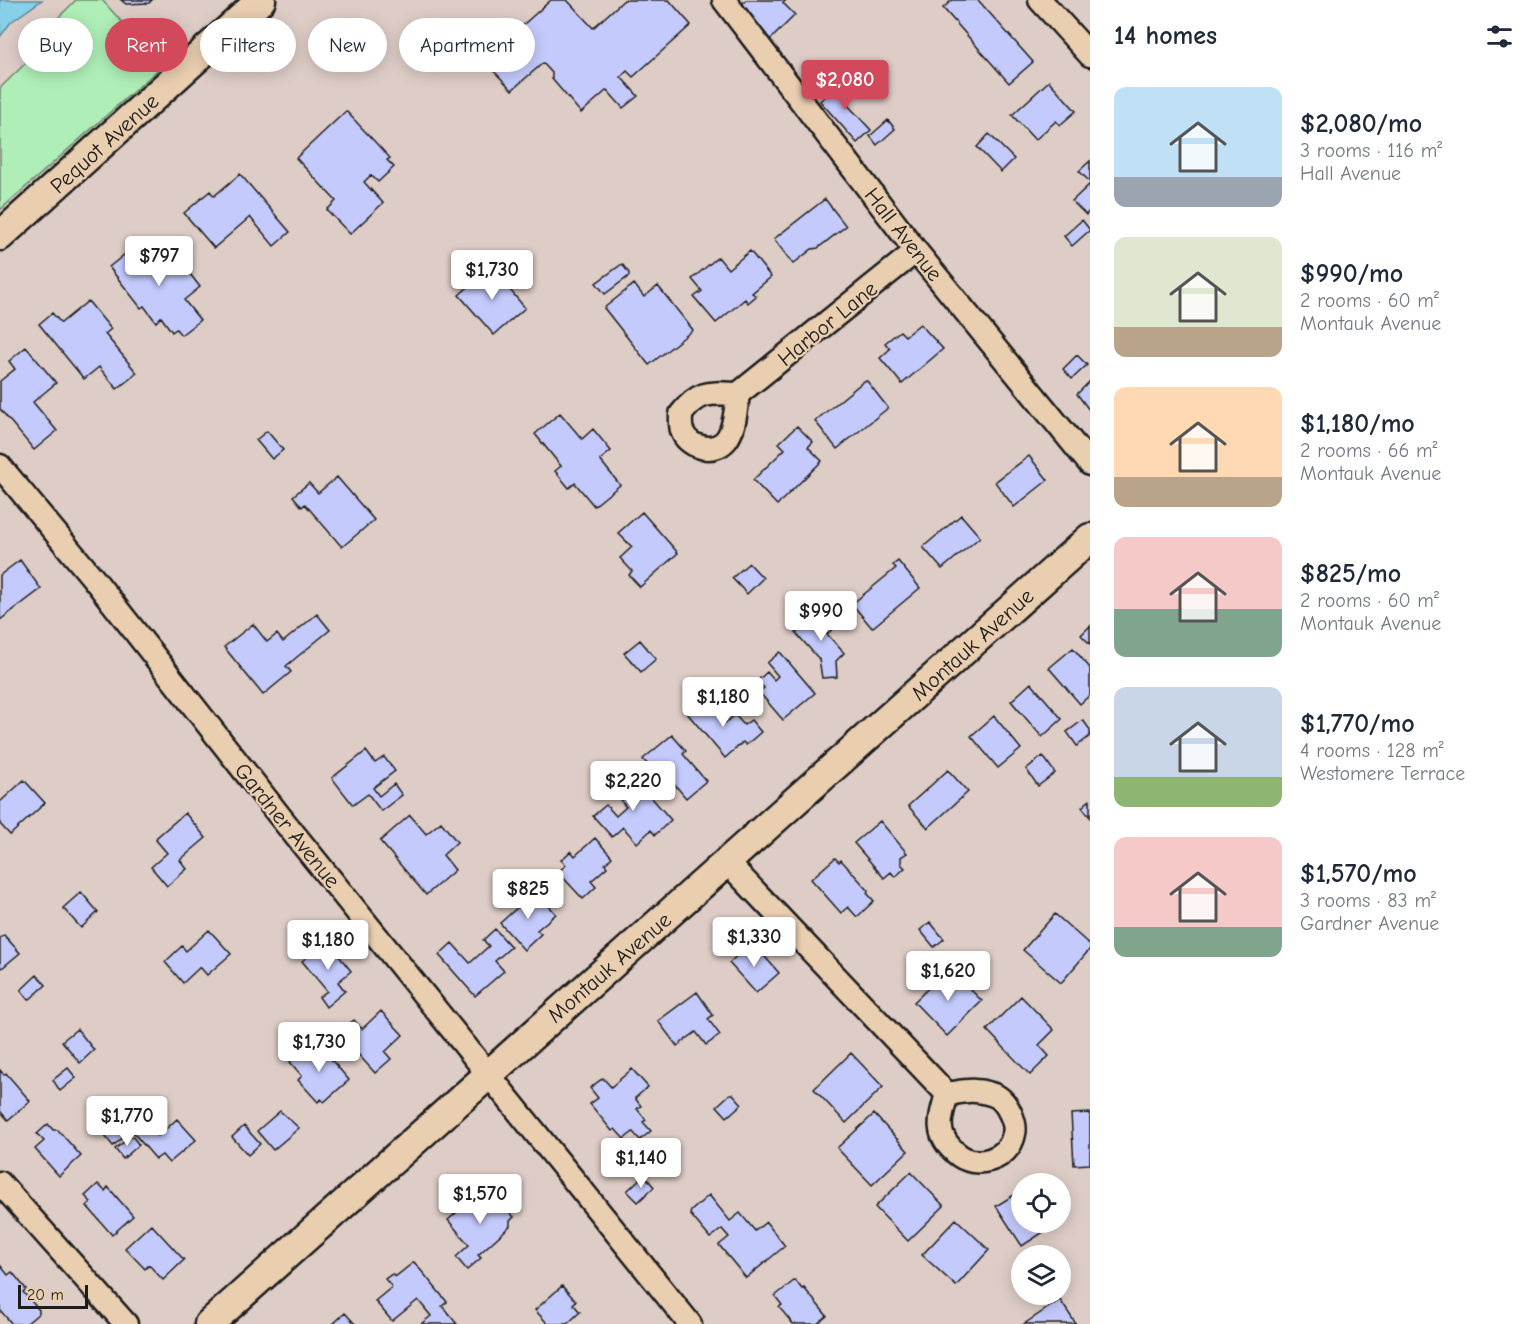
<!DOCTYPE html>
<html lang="en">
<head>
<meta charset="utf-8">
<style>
  :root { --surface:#fff; --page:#f6f6f7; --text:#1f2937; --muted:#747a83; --accent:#d1495b }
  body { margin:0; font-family:"Comic Neue",sans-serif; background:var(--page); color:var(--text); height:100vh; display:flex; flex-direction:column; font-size:22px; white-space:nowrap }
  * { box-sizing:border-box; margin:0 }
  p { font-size:20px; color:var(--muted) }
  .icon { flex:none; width:33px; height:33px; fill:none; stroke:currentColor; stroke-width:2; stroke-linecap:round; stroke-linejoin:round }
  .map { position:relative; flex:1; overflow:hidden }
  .sheet { display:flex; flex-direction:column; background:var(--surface); width:450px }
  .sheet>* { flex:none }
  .top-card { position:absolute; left:18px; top:18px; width:570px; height:54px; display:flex; gap:12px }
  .tools { position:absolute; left:1011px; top:1173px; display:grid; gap:12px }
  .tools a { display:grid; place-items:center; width:60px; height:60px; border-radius:50%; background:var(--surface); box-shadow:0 3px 15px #0003; font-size:30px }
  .scale { position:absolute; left:18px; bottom:15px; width:70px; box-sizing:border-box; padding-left:6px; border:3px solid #1c1c1c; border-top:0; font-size:16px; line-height:21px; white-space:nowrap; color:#1c1c1c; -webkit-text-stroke:4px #e9ceb0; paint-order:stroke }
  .price { position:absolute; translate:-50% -51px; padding:0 14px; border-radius:6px; background:#fff; color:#222; font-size:20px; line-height:39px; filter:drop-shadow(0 2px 3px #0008) }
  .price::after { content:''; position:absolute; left:50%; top:36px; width:18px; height:14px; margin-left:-9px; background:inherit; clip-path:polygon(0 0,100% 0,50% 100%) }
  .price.on { background:var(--accent); color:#fff }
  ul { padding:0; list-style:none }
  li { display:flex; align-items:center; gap:18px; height:150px; padding:0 24px }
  li span { display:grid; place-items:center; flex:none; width:168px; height:120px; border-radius:12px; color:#555 }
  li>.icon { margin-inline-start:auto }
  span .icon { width:72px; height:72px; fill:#fffc; stroke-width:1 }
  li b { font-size:26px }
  h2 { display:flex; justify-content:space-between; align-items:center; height:72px; padding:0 24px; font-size:26px }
  .chip { padding:0 21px; border-radius:27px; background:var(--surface); box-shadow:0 3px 15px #0003; font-size:21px; line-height:54px }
  .chip.on { background:var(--accent); color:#fff }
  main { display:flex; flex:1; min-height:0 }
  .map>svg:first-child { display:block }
  .green { fill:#afefb7; stroke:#66866a; stroke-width:1.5 }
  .water { fill:#88cfe9; stroke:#5d8797; stroke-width:1.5 }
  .building { fill:#c4cafc; stroke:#1c1c1c; stroke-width:1.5 }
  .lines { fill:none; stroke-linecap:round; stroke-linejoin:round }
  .minor-casing { stroke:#1c1c1c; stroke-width:27 }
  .tertiary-casing { stroke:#1c1c1c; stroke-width:33 }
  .minor { stroke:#e9ceb0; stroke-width:22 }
  .tertiary { stroke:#e9ceb0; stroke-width:28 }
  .labels { text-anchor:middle; stroke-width:4.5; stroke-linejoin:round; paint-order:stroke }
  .street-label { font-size:22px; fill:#1c1c1c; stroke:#e9ceb0 }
</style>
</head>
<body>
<main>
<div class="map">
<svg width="1090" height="1324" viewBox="0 0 1090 1324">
  <rect width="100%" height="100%" fill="#decdc7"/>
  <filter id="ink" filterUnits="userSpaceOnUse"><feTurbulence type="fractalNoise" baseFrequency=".0167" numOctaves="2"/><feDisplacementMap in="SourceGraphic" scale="12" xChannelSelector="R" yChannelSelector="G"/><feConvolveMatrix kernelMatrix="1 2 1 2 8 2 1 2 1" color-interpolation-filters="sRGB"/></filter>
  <g filter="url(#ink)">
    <!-- green -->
    <path class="green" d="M76,0H102L162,66L0,210V88L32,57L26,50Z"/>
    <!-- water -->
    <path class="water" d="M0,0H42L11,22L0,37Z"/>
    <!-- building -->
    <path class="building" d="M121,0H152L149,3L126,4Z
      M551,0H567L593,28L624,0H669L691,25L633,77L627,71L621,77L638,96L623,108L607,90L581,113L552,79V73L543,63L512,90L488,65L510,45L506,40Z
      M746,0H786L783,3L795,15L769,41L757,29L760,26L740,6Z
      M952,0H978L1033,62L1009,83L943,8Z
      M844,80L856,93L845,102L871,130L857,143L820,101Z
      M1049,81L1076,111L1060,125L1056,121L1035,140L1012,115Z
      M346,111L390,158L387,160L394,167L378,182L371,175L364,182L383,203L350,234L327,210L336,201L296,158Z
      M888,120L895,129L877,145L870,136Z
      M989,134L1014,159L1001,172L977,147Z
      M1090,161V182L1079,171Z
      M240,174L290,232L274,246L250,217L214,248L184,213L210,191L214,196Z
      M1090,184V210L1086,215L1072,201Z
      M825,199L846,226L818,248L812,249L793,264L774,239Z
      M1082,220L1090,230L1072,246L1064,236Z
      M135,246L149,264L170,248L200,287L184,300L200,320L181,335L176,329L172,332L161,317L156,322L144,306L141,308L109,267Z
      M750,251L771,277L752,293L756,296L748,303L745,299L716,323L694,297L702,291L692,279L718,257L728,269Z
      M622,264L629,273V276L605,294L596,283Z
      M491,267L525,308L494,335L459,295Z
      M634,284L644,297L658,286L693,330L649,365L604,308Z
      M88,301L111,329L105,334L137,373L117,389L99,367L84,379L39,324L52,313L61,323Z
      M920,324L943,349L902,384L880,358L890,349L885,343L900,331L905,336Z
      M26,347L56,383L33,402L57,431L34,450L0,409V381L15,369L9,361Z
      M1077,355L1087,365L1072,379L1063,369Z
      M864,381H867L888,408L837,449L815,421Z
      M1090,381V411L1077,394Z
      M560,413L582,439L593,429L611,451L600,460L620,485L594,506L575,483L569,488L555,471L561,466L535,434Z
      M797,426L813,442L808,447L822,461L777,505L753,480L785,449L779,443Z
      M267,431L283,450L272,459L256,440Z
      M1029,456L1048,480L1014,507L995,482Z
      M337,477L374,520L342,547L305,504L302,507L293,496L309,483L318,493Z
      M642,512L678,553L640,587L629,575L632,571L620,558L632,547L618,533Z
      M961,515L980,537L942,569L923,547Z
      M20,560L41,589L0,620V575Z
      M898,561L920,588L872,628L852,604L896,568L893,565Z
      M749,563L763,578L747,594L732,578Z
      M813,604L835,627L827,634L844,653L836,661L837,677L822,678L819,659L796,633L813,619L805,611Z
      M317,614L330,630L286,666L291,672L263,695L224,647L253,624L267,642L277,634L283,642Z
      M1090,626V644L1081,635Z
      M640,640L656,659L641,672L624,653Z
      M1073,648L1090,668V695L1080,704L1049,668Z
      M780,652L815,693L783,720L759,692L764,688L757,681L767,672L774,680L778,676L767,663Z
      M1031,683L1062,719L1042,737L1011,701Z
      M704,698L726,723L735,715L744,725L751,720L761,732L746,745L743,742L725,758L687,713Z
      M994,716L1021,749L998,768L971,736Z
      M1083,720L1090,730V736L1077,746L1067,732Z
      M672,735L686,751L683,754L706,781L686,798L663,771L657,776L643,759Z
      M366,751L375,763L384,757L395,771L373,788L379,796L394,784L402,795L381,811L368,794L353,805L332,778Z
      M1043,756L1055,773L1038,786L1026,769Z
      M622,770L642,793L645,790L671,820L655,835L651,830L637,843L623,827L612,837L593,816L606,805L616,816L626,807L621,801L627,796L612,778Z
      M948,770L968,792L928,828L908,806Z
      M24,780L45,803L10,835L0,824V802Z
      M1090,800V817L1082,807Z
      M185,813L206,838L180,860L187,869L167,886L151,867L167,853L156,840L157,837Z
      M410,815L426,834L441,822L457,842L443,855L455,870L426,895L380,841Z
      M880,821L907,853L901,857V864L905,868L895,877L891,872L884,878L854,843Z
      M595,838L612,857L605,864L607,867L591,881L596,887L583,899L558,872L566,865L561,860L571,851L575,856Z
      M835,858L839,862L841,860L868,890L867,893L874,901L857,917L848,907L841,913L811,879Z
      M536,891L556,914L537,930L541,934L524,950L500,923Z
      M81,892L98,912L81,928L63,908Z
      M1055,914L1090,945V949L1061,983L1023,950Z
      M930,922L944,939L934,947L920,930Z
      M495,929L511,947L495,961L504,971L475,996L439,955L452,943L470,963L489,946L483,940Z
      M209,930L231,954L207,975L200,967L183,983L165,962L182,946L186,951Z
      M4,935L20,953L2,968L0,966V938Z
      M327,941L351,971L338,982L345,991L326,1007L319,997L327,991L302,961Z
      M752,942L779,973L756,993L729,963Z
      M949,968L982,1001L947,1036L914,1002Z
      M37,975L46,985L29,1000L21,990Z
      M697,992L713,1015L708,1019L720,1035L706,1045L696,1032L677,1046L658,1021Z
      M1021,996L1054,1030L1039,1045L1049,1056L1030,1075L987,1030Z
      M381,1011L403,1035L385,1052L391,1059L375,1073L347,1042L350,1039L342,1030L354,1020L362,1029Z
      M77,1029L94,1050L80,1063L62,1041Z
      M315,1041L349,1080L324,1102L321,1099L318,1102L298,1080L302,1076L290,1062Z
      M851,1053L883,1087L846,1123L814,1089Z
      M68,1068L76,1078L60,1091L53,1080Z
      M632,1069L648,1087L635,1098L641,1106L637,1109L646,1120L643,1122L651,1131L640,1140L633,1132L624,1139L615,1129L612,1131L590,1104L598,1098L590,1088L603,1078L611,1087Z
      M0,1070L4,1075L6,1073L30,1101L8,1120L0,1111Z
      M730,1094H733L742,1104L727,1117L717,1106Z
      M149,1101L160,1114L148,1124L158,1136L177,1119L196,1140L169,1163L162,1155L156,1159L124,1122Z
      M280,1111L299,1128L273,1150L257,1131Z
      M1090,1113V1164L1074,1165L1071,1114Z
      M874,1114L908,1151L872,1185L837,1148Z
      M48,1124L53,1130H58L81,1156L59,1176L35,1149L44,1141L37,1134Z
      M118,1124L127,1134L113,1146L105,1136Z
      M244,1126L260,1144L248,1155L232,1137Z
      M132,1136L139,1145L123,1159L115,1149Z
      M911,1172L944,1206L908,1241L875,1207Z
      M644,1175L654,1187L638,1202L627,1191Z
      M98,1184L105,1191L108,1187L133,1216L112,1235L87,1206L91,1202L85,1196Z
      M487,1186L514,1217L510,1221V1226L478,1255L481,1258L467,1270L456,1257L469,1245L448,1220Z
      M1022,1190V1222H1059L1022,1246L996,1206Z
      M709,1195L730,1221L740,1213L755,1231L766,1222L785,1246L746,1278L719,1245L729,1237L722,1229L710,1238L690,1214L691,1211Z
      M956,1219L989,1250L956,1286L922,1255Z
      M151,1224L184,1260L163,1280L149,1265L145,1269L125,1248Z
      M414,1262L447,1302L442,1306L457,1324H421L431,1316L418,1300L392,1321L375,1301L392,1287L385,1279L392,1274L395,1277Z
      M0,1265L8,1275L12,1272L26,1289L23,1292L39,1310V1313L26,1324H12L0,1310Z
      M795,1280L802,1289L804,1288L827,1316L817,1324H793L779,1307L782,1305L775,1296Z
      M562,1286L576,1301L573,1304L580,1312L567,1324H548L535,1310Z
      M1060,1300L1076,1324H1024Z
      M345,1313L355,1324H333Z"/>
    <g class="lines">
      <defs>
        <path id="minor" d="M724,0L916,251L1090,464
          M1040,0L1090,55
          M738,394C736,408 735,429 726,440C714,454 690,448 683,433C680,428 681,419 681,414C700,390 710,393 738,394L916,251
          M0,466L93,578L282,819L690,1324
          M728,863L947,1094C940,1119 934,1134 956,1153C975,1170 1009,1160 1014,1134C1017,1123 1007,1103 998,1097C993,1094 981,1091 975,1091C966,1090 956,1093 947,1094
          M0,1183L126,1324"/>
        <path id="tertiary" d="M0,236L261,0
          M209,1324C502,1061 797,801 1090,538"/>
      </defs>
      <!-- minor casing -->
      <use href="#minor" class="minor-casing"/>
      <!-- tertiary casing -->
      <use href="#tertiary" class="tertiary-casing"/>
      <!-- minor -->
      <use href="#minor" class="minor"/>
      <!-- tertiary -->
      <use href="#tertiary" class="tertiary"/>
    </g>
  </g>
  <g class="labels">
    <!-- street labels -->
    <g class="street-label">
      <text transform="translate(104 143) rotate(-42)" y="8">Pequot Avenue</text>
      <text transform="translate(904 234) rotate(52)" y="8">Hall Avenue</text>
      <text transform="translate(827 323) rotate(-39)" y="8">Harbor Lane</text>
      <text transform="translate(972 644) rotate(-42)" y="8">Montauk Avenue</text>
      <text transform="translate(288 825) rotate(51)" y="8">Gardner Avenue</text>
      <text transform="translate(609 967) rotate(-41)" y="8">Montauk Avenue</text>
    </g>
  </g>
</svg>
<div class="tools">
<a><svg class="icon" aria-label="locate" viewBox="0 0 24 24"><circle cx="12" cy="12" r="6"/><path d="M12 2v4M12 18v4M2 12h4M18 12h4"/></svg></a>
<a><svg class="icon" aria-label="layers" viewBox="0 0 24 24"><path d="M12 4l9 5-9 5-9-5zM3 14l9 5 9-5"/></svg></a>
</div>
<div class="scale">20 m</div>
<b class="price on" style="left:845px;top:111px">$2,080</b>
<b class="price" style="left:159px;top:287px">$797</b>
<b class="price" style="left:492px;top:301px">$1,730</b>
<b class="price" style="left:821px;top:642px">$990</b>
<b class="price" style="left:723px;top:728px">$1,180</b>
<b class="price" style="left:633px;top:812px">$2,220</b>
<b class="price" style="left:528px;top:920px">$825</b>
<b class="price" style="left:754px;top:968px">$1,330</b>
<b class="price" style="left:328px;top:971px">$1,180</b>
<b class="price" style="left:948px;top:1002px">$1,620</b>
<b class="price" style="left:319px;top:1073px">$1,730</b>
<b class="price" style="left:127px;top:1147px">$1,770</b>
<b class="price" style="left:641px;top:1189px">$1,140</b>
<b class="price" style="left:480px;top:1225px">$1,570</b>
<div class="top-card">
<a class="chip">Buy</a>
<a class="chip on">Rent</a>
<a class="chip">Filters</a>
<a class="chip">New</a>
<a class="chip">Apartment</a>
</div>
</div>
<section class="sheet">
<h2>14 homes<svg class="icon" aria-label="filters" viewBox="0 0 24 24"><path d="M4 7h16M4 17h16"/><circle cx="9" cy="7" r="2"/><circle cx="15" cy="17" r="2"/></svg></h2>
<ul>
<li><span style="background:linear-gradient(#bfe0f5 75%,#9aa5b1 0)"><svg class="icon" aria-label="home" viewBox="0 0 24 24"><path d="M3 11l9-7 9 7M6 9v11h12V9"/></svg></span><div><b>$2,080/mo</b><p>3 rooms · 116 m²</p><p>Hall Avenue</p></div></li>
<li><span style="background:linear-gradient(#dfe7d0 75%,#b9a48a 0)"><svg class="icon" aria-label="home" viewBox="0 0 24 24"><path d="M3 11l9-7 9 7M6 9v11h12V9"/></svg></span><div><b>$990/mo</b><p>2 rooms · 60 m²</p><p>Montauk Avenue</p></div></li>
<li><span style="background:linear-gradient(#ffd9b3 75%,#b9a48a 0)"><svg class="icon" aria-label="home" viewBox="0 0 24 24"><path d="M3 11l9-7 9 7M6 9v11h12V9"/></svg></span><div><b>$1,180/mo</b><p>2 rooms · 66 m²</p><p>Montauk Avenue</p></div></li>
<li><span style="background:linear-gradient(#f6c9c9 60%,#7fa58c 0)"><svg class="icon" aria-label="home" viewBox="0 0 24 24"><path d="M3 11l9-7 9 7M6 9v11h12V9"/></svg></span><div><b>$825/mo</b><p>2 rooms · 60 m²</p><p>Montauk Avenue</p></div></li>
<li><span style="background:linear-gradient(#c9d6e8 75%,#8fb573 0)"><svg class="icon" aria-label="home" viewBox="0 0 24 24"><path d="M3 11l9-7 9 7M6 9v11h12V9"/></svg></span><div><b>$1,770/mo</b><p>4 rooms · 128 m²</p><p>Westomere Terrace</p></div></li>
<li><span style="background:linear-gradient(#f6c9c9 75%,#7fa58c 0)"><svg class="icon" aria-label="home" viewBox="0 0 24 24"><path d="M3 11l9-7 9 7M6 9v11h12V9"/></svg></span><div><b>$1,570/mo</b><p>3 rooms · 83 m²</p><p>Gardner Avenue</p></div></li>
</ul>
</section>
</main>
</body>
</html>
